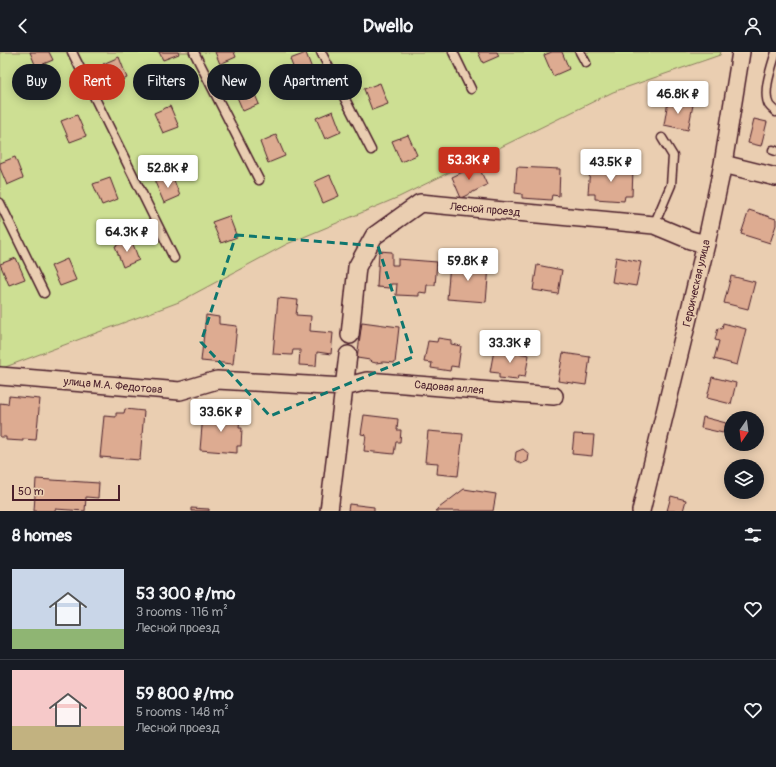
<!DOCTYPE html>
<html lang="en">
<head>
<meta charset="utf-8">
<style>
  :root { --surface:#171b24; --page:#20242c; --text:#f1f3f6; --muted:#9ea1a6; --line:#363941; --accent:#c8321e }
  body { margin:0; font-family:Pangolin,sans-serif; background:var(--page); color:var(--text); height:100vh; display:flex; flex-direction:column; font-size:15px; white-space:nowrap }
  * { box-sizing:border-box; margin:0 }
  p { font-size:13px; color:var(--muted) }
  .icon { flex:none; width:22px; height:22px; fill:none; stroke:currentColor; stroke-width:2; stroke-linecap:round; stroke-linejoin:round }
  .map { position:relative; height:459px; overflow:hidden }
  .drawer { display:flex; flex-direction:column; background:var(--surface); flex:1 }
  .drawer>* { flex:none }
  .top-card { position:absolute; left:12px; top:12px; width:400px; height:36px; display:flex; gap:8px }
  .needle { width:26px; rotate:194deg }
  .controls { position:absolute; left:724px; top:359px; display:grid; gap:8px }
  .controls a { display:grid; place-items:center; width:40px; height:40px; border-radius:50%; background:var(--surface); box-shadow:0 2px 10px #0003; font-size:20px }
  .scale { position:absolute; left:12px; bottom:10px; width:108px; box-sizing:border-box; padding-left:4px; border:2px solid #4a1f2b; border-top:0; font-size:11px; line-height:14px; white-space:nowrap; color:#4a1f2b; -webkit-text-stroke:3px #eaceb1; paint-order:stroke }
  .price { position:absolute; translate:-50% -34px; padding:0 9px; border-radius:4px; background:#fff; color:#222; font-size:13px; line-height:26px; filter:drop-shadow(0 1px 2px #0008) }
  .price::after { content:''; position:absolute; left:50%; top:24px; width:12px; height:9px; margin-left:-6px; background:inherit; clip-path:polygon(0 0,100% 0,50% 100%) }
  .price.selected { background:var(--accent); color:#fff }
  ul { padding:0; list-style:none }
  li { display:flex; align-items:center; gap:12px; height:100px; padding:0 12px }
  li+li { border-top:1px solid var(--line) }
  li span { display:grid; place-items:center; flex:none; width:112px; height:80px; border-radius:0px; color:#555 }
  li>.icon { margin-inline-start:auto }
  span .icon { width:48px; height:48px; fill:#fffc; stroke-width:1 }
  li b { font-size:17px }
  h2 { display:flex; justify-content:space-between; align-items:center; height:48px; padding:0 12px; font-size:17px }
  .tag { padding:0 14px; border-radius:18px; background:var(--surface); box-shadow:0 2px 10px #0003; font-size:14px; line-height:36px }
  .tag.selected { background:var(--accent); color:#fff }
  header { display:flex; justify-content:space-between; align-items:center; height:52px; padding:0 12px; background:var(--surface); font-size:18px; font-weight:700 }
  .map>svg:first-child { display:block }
  .green { fill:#cddf93; stroke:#8c7f5f }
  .building { fill:#ddab91; stroke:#4a1f2b }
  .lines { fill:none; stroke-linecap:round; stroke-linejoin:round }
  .service-casing { stroke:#4a1f2b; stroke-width:11 }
  .minor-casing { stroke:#4a1f2b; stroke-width:20 }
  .service { stroke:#eaceb1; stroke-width:8 }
  .minor { stroke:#eaceb1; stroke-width:17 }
  .marked { fill:none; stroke:#0f766e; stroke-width:3; stroke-dasharray:8 5; stroke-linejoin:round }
  .labels { text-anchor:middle; stroke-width:4; stroke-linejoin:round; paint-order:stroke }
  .street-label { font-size:11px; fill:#4a1f2b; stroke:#eaceb1 }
</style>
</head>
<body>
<header><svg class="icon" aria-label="back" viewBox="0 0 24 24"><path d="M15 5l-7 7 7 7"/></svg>Dwello<svg class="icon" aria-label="person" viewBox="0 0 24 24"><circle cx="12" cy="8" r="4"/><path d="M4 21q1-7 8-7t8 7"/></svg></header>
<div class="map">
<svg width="776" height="459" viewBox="0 0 776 459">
  <rect width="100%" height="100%" fill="#eaceb1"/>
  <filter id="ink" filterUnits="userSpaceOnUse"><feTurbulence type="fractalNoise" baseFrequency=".025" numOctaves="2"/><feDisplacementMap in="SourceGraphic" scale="8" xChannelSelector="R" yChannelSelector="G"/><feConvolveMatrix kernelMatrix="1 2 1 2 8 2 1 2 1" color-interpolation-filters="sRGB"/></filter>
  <g filter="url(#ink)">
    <!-- green -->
    <path class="green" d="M0,0H721L720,3L613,40L399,145L287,192L179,250L0,317Z"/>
    <!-- building -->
    <path class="building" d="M30,0H49L53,8L36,15Z
      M159,0H178L179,2L163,8Z
      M215,0H234L236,5L220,12Z
      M478,0H497L499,4L483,11Z
      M552,0H562L569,17L553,24L544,3Z
      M306,1L314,22L298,28L290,7Z
      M119,5L127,26L111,33L103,12Z
      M250,31L259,52L243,59L234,38Z
      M380,31L388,52L372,58L364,37Z
      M668,49L693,53L688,78L664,73Z
      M170,54L179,75L163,81L154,61Z
      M333,59L341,80L325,87L316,66Z
      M77,63L86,84L70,90L61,69Z
      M754,67L767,70L761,94L748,91Z
      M276,83L285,104L268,111L260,90Z
      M408,83L417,103L401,110L392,89Z
      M15,105L23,126L7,133L0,116V111Z
      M478,113L487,133L461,146L452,125Z
      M517,115L560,117L559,144L552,143L551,148L522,146V142L515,141Z
      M590,115L633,117L632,144H625L624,149L595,147V142H588Z
      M172,123L180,144L164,151L155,130Z
      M330,123L339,144L323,151L314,130Z
      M110,126L118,147L102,153L93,132Z
      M749,158L776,167V173L770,191L741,182Z
      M229,164L237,185L221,191L212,170Z
      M131,187L139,208L123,215L115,194Z
      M379,199L392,200V213H398V207L437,210L435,233H427L426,241L419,240V244L396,243L397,232H391L390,236L377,235Z
      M616,205L641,210L636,234L612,230Z
      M16,206L25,227L9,233L0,212Z
      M67,207L76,228L60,234L51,214Z
      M450,211L489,214L486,250L447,247Z
      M537,213L562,218L558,242L533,238Z
      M731,224L755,230L748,257L724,251Z
      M278,246L298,248L296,263L311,264L310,279L333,281L331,302L317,300L316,314L299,313L300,298H293L292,303L273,302Z
      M206,263L219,265V272L237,274L233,312L201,309Z
      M362,270L399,275L395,311L383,310L376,311L372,310L370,308L357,306Z
      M723,271L746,277L737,313L714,307L719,289L715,288L718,276L722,277Z
      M438,286L451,288V292L461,294L458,315L451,314L450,319L431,316L432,311L424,310L428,289L437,290Z
      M505,296L519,298L518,301L529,303L525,325L518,324L517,328L499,326V321L490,320L494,298L505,300Z
      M563,301L590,305L586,333L558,329Z
      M712,325L736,331L731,352L707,346Z
      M9,344L40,347L36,388L23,387V389L6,388V385H0V351L8,352Z
      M125,357L144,359L140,408L100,405L104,364L116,365V361H124Z
      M216,359L228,360V364L240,365L239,376H242L241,394H237V401L200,398L203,362L216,363Z
      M364,363L398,367L397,378H401L400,390H396L394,402L364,399L366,383L361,382Z
      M703,365L726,371L723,381L701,376Z
      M428,379L463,382L458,424L437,422L438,411L425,410Z
      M574,382L594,383L592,404L572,402Z
      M523,397L529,402L528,409L521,412L515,408L516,400Z
      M36,427L99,431L98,446L86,445L85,459L55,457V459H34Z
      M464,437L496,442L493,459H435Z
      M671,444L686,448L683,459H667Z
      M349,452L374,455V459H348Z
      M191,456L209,457V459H191Z"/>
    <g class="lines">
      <defs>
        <path id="service" d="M72,0L174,206
          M194,0L259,128
          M321,0L371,98
          M453,0L471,37
          M580,0L586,11
          M776,0C772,14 762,40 769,53C771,56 774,58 776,60
          M773,98L776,99
          M0,151L44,241
          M654,173L671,133L673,104L662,86"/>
        <path id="minor" d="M723,112L776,125
          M350,283L357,215L374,184L420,151L654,173L690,188L706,192
          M0,324L180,339L217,328L344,335L367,329L554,344
          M329,459L348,303
          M641,459L706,192L723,112L741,0"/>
      </defs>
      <!-- service casing -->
      <use href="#service" class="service-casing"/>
      <!-- minor casing -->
      <use href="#minor" class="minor-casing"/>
      <!-- service -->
      <use href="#service" class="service"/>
      <!-- minor -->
      <use href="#minor" class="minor"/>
    </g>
  </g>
  <!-- marked area -->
  <path class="marked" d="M236,183L378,194L413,305L270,364L201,290Z"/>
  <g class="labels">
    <!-- street labels -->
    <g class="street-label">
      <text transform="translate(485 157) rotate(5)" y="4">Лесной проезд</text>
      <text transform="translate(696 231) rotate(-77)" y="4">Героическая улица</text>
      <text transform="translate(113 333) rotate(5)" y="4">улица М.А. Федотова</text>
      <text transform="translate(449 335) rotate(5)" y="4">Садовая аллея</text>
    </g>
  </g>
</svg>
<div class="controls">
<a><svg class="needle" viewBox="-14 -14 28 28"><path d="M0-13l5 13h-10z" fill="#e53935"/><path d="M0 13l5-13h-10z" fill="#9ea1a6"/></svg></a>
<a><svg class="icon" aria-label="layers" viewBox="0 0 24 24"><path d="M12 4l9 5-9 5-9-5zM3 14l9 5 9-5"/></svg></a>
</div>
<div class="scale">50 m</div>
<b class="price" style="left:678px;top:63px">46.8K ₽</b>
<b class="price selected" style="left:469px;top:129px">53.3K ₽</b>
<b class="price" style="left:611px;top:131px">43.5K ₽</b>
<b class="price" style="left:168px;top:137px">52.8K ₽</b>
<b class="price" style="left:127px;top:201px">64.3K ₽</b>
<b class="price" style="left:468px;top:230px">59.8K ₽</b>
<b class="price" style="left:510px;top:312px">33.3K ₽</b>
<b class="price" style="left:221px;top:381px">33.6K ₽</b>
<div class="top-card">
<a class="tag">Buy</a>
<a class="tag selected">Rent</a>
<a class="tag">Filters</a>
<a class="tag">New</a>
<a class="tag">Apartment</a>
</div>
</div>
<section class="drawer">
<h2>8 homes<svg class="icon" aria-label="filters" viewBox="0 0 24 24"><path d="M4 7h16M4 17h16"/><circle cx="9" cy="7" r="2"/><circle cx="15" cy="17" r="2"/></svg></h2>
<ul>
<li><span style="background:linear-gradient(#c9d6e8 75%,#8fb573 0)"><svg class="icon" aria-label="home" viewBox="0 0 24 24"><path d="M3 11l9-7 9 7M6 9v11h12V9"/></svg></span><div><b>53 300 ₽/mo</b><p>3 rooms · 116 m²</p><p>Лесной проезд</p></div><svg class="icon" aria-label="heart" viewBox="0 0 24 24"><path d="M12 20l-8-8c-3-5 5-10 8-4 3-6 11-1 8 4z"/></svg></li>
<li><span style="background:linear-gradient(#f6c9c9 70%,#c2b280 0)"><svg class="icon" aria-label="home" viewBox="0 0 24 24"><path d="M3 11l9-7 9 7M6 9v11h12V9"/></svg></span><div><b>59 800 ₽/mo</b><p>5 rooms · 148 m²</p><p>Лесной проезд</p></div><svg class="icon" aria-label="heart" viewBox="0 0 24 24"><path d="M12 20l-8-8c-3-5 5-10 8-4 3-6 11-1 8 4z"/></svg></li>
</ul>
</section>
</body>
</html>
